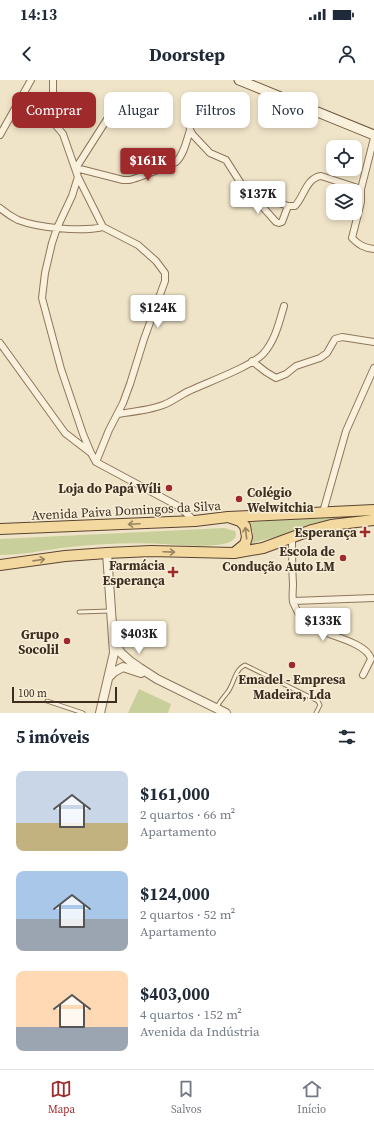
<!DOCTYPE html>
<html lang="pt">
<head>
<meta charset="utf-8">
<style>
  :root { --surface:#fff; --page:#f6f6f7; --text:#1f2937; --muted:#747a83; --line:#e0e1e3; --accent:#9e2a2b }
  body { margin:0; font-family:"Source Serif 4",serif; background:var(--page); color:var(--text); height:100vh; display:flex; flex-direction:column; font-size:15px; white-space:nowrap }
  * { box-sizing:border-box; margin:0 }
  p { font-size:13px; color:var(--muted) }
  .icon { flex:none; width:22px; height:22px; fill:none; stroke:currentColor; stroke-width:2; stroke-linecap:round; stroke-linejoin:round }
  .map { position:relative; height:633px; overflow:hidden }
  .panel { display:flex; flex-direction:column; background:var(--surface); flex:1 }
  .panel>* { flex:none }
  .top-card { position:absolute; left:12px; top:12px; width:350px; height:36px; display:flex; gap:8px }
  .controls { position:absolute; left:326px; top:60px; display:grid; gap:8px }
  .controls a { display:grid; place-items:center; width:36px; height:36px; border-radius:8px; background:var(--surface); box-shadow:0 2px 6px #0003; font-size:20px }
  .scale { position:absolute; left:12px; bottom:10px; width:105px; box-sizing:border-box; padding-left:4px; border:2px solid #3d2e20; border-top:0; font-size:11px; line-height:14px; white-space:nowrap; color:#3d2e20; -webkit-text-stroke:3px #f7eed8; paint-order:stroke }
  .price { position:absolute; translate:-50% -34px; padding:0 9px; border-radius:4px; background:#fff; color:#222; font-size:13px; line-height:26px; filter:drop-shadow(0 1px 2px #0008) }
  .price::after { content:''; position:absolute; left:50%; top:24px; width:12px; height:9px; margin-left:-6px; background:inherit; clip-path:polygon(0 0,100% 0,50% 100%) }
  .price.on { background:var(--accent); color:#fff }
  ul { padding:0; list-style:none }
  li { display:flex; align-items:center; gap:12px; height:100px; padding:0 16px }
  li span { display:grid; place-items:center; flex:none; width:112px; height:80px; border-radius:8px; color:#555 }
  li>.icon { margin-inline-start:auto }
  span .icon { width:48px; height:48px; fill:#fffc; stroke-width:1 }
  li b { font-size:17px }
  h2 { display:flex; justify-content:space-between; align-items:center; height:48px; padding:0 16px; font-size:17px }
  .tag { padding:0 14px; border-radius:8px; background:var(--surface); box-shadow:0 2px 6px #0003; font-size:14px; line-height:36px }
  .tag.on { background:var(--accent); color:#fff }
  .status { display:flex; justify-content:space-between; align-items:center; height:28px; padding:0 20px; background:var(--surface); direction:ltr }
  .status svg { height:11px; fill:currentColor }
  header { display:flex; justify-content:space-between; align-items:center; height:52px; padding:0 16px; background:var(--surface); font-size:18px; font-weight:700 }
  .tab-bar { display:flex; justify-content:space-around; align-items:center; height:56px; border-top:1px solid var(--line); background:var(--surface); font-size:11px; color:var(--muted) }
  .tab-bar a { display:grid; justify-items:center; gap:2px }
  .tab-bar .on { color:var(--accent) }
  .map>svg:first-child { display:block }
  .green { fill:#c9cf9b }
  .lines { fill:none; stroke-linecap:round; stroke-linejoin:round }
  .service-casing { stroke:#8d765c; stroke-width:5 }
  .minor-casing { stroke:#8d765c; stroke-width:8 }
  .tertiary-casing { stroke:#8d765c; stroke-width:10 }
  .secondary-casing { stroke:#6f573f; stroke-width:11 }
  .primary-casing { stroke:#5b4430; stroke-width:12 }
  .service { stroke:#faf1dc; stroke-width:3 }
  .minor { stroke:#faf1dc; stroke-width:6 }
  .tertiary { stroke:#faf1dc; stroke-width:8 }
  .secondary { stroke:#faf1dc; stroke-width:9 }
  .primary { stroke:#f3d9a0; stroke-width:10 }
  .oneway { stroke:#988460 }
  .poi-dot { fill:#9e2a2b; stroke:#f7eed8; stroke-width:1.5 }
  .labels { text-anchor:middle; stroke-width:3; stroke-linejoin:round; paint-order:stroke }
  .poi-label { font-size:13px; font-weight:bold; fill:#3d2e20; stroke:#f7eed8; text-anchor:end }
  .street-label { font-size:13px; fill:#3d2e20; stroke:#f7eed8 }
</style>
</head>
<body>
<div class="status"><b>14:13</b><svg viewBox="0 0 49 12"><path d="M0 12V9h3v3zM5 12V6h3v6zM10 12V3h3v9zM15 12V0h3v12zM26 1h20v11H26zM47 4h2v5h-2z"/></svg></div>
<header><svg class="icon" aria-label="back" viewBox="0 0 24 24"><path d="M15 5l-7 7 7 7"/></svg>Doorstep<svg class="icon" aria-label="person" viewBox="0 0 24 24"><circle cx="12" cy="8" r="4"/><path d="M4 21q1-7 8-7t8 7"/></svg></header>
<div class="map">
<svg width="374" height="633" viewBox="0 0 374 633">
  <rect width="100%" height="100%" fill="#f0e4c8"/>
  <!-- green -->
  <path class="green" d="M347,436L307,445L279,456L252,463L253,452L248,442Z
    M224,448L235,451C245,472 175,465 165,464C131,462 95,464 61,468C40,471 21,475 0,475V459Z
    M139,609L171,624L168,633H128Z"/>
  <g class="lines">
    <defs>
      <path id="service" d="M79,532L110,531
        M47,621L83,633
        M217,627C220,621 223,618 227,613C234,605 234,590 245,585L318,621L320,625L316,633"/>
      <path id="minor" d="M53,0V18L49,30L48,36L63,54L78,97L72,116L57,148L52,163L45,193L42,218L61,289L83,354L91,373L96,382L178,426L195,441
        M188,23L190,50L193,55L210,73L226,80L240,102L248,110L259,116L288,126H295C304,117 306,98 321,96L361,109
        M120,28L111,33L76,88L123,100C125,100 127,100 129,100C133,100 174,84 176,82C184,75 187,59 190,50
        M0,55L31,0
        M374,58L361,109V122L352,158C359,165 364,168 374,169
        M78,97L103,147L138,165L156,181L165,193V201L144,259L130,304L123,323L109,350L96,382
        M251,114L276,142L279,143L282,142L288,126
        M0,128C6,133 12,137 18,140C39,148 81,152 103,147
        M0,263L65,353L91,373
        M252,281L266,292L276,298L286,294L296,286L320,278L327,273L335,259L342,257L374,262
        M118,334C131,332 150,330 163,325C172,322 180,315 189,311C208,302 250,287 263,274C275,261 279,243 284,226
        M323,432L346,351L374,288
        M292,458C292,473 292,488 293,504C293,509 292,517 293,522C296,529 302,541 308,545C323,555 366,561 371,579L363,595
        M293,521L374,518"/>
      <path id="tertiary" d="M114,561L121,573L130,581L140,588L157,599L226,633
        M109,597L114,592L123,587L141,593
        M100,633L114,573L107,473"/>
      <path id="secondary" d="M239,0L374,55"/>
      <path id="primary" d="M231,438L240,441L245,446L247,457L245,464L234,473
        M0,449L195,441L228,437L374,430
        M0,485L65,476L107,473L151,471L234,473L263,468L312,450L331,445L374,440"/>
    </defs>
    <!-- service casing -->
    <use href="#service" class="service-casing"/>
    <!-- minor casing -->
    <use href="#minor" class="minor-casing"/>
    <!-- tertiary casing -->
    <use href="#tertiary" class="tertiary-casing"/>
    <!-- secondary casing -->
    <use href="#secondary" class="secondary-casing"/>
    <!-- primary casing -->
    <use href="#primary" class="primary-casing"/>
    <!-- service -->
    <use href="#service" class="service"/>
    <!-- minor -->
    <use href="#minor" class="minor"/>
    <!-- tertiary -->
    <use href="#tertiary" class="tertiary"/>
    <!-- secondary -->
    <use href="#secondary" class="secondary"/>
    <!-- primary -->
    <use href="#primary" class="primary"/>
  </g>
  <!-- one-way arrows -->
  <defs><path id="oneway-shaft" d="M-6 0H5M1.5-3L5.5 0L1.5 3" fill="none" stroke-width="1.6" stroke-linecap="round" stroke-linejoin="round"/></defs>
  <g class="oneway">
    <use href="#oneway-shaft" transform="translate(134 444) rotate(177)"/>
    <use href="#oneway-shaft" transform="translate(246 453) rotate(-97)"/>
    <use href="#oneway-shaft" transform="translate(169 472) rotate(2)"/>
    <use href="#oneway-shaft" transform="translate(39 480) rotate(-8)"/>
  </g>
  <!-- markers -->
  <g class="poi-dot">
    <circle cx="169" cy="408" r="4"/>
    <circle cx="239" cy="419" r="4"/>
    <path d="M363 446h4v4h4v4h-4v4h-4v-4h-4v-4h4z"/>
    <circle cx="343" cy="478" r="4"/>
    <path d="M171 486h4v4h4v4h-4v4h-4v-4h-4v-4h4z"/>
    <circle cx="67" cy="561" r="4"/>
    <circle cx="292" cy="585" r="4"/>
  </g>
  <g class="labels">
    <!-- poi labels -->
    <g class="poi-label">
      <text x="161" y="413">Loja do Papá Wíli</text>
      <text x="247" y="417" text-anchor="start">Colégio<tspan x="247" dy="15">Welwitchia</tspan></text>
      <text x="357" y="457">Esperança</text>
      <text x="335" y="476">Escola de<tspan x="335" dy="15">Condução Auto LM</tspan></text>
      <text x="165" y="490">Farmácia<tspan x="165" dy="15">Esperança</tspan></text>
      <text x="59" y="559">Grupo<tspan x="59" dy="15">Socolil</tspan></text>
      <text x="292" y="604" text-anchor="middle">Emadel - Empresa<tspan x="292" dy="15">Madeira, Lda</tspan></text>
    </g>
    <!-- street labels -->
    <g class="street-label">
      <text transform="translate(126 430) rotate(-3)" y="5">Avenida Paiva Domingos da Silva</text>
    </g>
  </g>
</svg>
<div class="controls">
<a><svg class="icon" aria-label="locate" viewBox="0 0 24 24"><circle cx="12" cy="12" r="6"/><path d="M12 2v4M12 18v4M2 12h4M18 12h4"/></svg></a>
<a><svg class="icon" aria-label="layers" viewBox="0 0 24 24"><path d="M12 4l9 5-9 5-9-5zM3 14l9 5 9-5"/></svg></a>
</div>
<div class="scale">100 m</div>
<b class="price on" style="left:148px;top:102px">$161K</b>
<b class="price" style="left:258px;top:135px">$137K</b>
<b class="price" style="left:158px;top:249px">$124K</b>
<b class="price" style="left:323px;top:562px">$133K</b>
<b class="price" style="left:139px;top:575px">$403K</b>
<div class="top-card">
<a class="tag on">Comprar</a>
<a class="tag">Alugar</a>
<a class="tag">Filtros</a>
<a class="tag">Novo</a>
</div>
</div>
<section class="panel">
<h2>5 imóveis<svg class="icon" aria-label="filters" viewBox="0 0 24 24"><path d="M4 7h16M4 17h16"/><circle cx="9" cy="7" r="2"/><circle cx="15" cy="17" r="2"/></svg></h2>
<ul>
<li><span style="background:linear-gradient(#c9d6e8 65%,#c2b280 0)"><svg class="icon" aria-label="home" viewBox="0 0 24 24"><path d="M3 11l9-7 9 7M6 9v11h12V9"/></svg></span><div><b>$161,000</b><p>2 quartos · 66 m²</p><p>Apartamento</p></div></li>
<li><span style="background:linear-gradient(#a9c7e8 60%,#9aa5b1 0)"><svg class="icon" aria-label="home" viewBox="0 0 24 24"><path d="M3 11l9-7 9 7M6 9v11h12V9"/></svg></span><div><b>$124,000</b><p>2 quartos · 52 m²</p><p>Apartamento</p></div></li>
<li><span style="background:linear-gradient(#ffd9b3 70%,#9aa5b1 0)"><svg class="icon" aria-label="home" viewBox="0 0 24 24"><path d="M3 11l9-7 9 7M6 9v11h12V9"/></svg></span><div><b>$403,000</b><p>4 quartos · 152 m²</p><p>Avenida da Indústria</p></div></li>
</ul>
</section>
<nav class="tab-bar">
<a class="on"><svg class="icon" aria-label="map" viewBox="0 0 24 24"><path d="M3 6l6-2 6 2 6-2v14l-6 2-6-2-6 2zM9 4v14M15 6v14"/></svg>Mapa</a>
<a><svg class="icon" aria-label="saved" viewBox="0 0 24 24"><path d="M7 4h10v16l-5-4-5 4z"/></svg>Salvos</a>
<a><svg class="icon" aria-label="home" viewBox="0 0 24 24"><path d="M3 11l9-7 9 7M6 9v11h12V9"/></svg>Início</a>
</nav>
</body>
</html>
